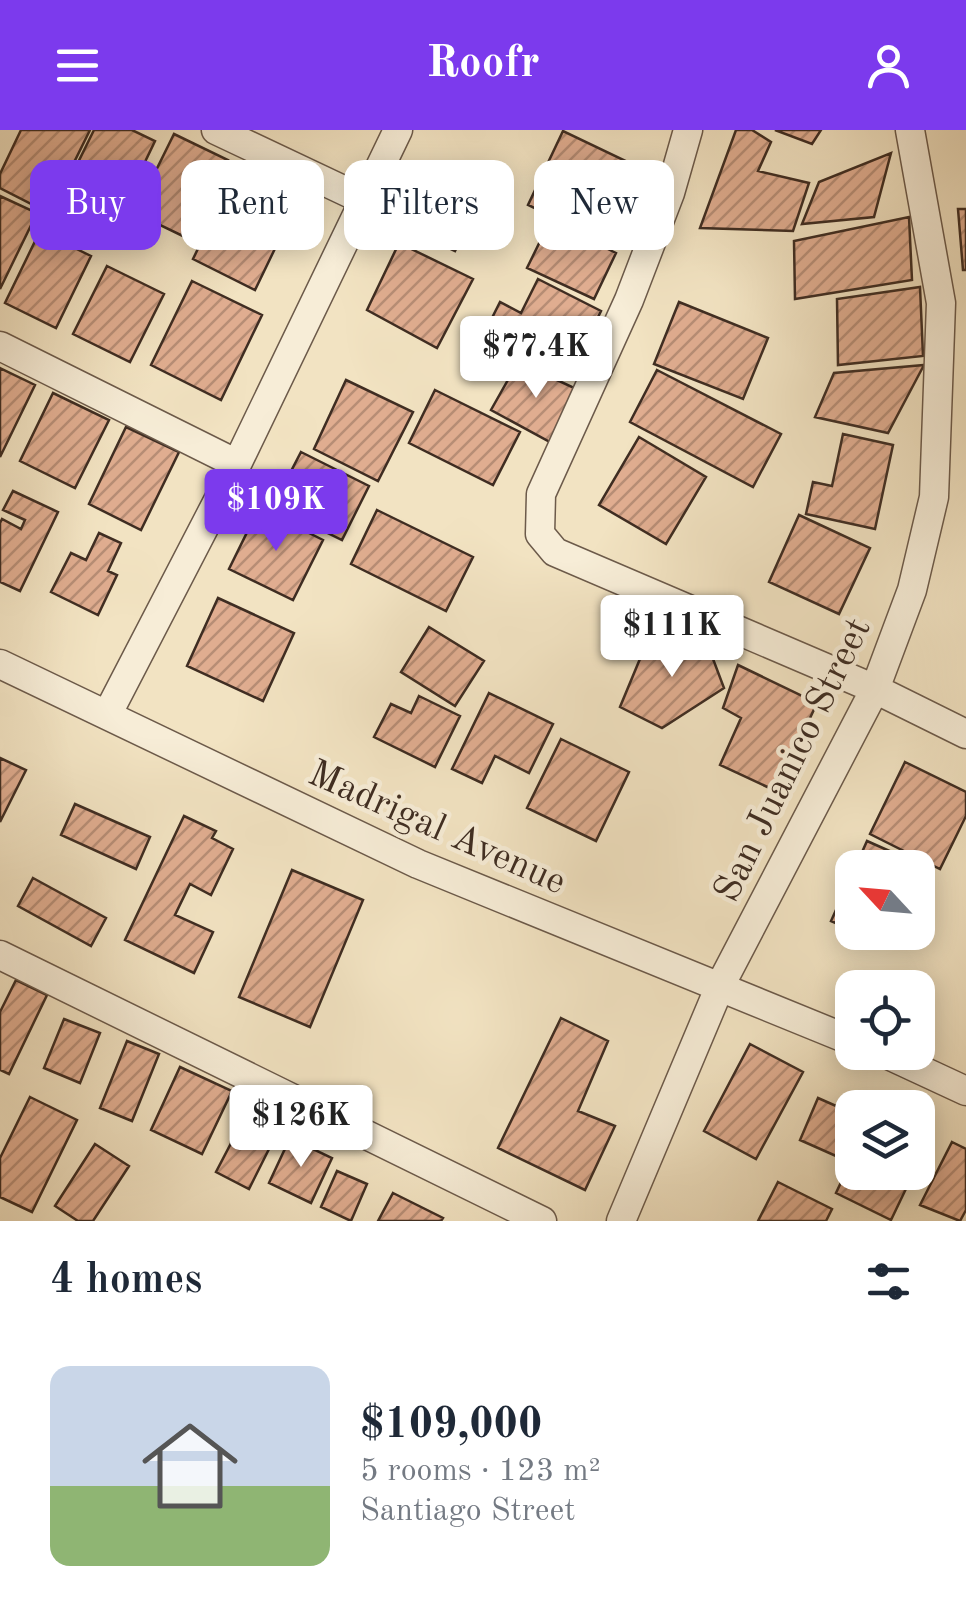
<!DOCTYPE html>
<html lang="en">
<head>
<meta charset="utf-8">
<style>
  :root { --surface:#fff; --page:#f2f2f3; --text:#1f2937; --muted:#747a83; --line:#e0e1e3; --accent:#7c3aed }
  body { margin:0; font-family:"Old Standard TT",serif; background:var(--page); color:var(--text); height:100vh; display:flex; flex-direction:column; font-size:38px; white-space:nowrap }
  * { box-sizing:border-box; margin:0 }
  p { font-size:32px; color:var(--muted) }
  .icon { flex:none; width:55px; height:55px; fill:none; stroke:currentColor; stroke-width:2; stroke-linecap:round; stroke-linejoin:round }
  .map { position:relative; height:1091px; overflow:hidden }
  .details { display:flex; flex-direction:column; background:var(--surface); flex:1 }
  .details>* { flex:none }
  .top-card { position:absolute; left:30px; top:30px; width:908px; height:90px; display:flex; gap:20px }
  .needle { width:65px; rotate:296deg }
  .tools { position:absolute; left:835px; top:720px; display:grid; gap:20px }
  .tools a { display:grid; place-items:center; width:100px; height:100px; border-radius:20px; background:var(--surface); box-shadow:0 5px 25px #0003; font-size:50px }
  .price { position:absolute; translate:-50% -85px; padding:0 22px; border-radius:10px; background:#fff; color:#222; font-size:32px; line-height:65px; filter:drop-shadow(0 2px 5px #0008) }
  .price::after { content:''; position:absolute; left:50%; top:60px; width:30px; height:22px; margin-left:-15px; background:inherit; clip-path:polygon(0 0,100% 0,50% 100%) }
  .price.current { background:var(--accent); color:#fff }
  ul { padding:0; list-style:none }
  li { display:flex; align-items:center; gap:30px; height:250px; padding:0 50px }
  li+li { border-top:2px solid var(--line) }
  li span { display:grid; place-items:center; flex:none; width:280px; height:200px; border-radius:20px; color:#555 }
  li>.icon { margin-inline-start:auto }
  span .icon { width:120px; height:120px; fill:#fffc; stroke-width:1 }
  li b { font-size:42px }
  h2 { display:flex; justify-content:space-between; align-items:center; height:120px; padding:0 50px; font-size:42px }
  .chip { padding:0 35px; border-radius:20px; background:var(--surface); box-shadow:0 5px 25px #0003; font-size:35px; line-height:90px }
  .chip.current { background:var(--accent); color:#fff }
  header { display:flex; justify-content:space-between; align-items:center; height:130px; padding:0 50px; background:var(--accent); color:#fff; font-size:45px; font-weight:700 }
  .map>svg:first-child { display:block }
  .building { fill:url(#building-hatch); stroke:#3f2d22; stroke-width:2.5 }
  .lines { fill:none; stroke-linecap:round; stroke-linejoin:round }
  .minor-casing { stroke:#6c5a4a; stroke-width:31 }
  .minor { stroke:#f7edd7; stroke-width:28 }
  .labels { text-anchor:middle; stroke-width:9; stroke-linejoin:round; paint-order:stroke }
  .street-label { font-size:38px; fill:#3f2d22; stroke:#f7edd7 }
</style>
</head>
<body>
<header><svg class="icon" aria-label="menu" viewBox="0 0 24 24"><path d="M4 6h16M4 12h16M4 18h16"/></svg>Roofr<svg class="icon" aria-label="person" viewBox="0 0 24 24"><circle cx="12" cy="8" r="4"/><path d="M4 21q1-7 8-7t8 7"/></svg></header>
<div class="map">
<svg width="966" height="1091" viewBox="0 0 966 1091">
  <defs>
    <pattern id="building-hatch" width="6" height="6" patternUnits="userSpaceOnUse" patternTransform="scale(2.5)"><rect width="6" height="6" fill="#e0ad90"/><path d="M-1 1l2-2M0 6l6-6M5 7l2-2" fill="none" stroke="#b78d75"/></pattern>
  </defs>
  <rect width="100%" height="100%" fill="#f2e3c2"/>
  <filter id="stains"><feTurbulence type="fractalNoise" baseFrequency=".002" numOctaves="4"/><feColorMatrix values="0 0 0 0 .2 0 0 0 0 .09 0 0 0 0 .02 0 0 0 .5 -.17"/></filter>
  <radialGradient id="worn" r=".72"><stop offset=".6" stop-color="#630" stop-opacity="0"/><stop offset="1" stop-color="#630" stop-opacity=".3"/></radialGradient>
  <!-- building -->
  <path class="building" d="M21,0H90L49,83L0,58V44Z
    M94,0H132L155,11L118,88L64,61Z
    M736,0H752L771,12L758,41L809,53L793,101L700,98Z
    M775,0H821L812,14Z
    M563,1L653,44L618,118L528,75Z
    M174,4L228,30L189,109L135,83Z
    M891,23L874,87L802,94L819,52Z
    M427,33L485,61L455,121L399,94Z
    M234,44L296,75L255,160L193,129Z
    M0,66L37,83L0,159Z
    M958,79H966V140H963Z
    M909,87L912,150L795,169L794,111Z
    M550,91L616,123L594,169L527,138Z
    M40,101L91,126L56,198L5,173Z
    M399,113L473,149L437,218L367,180Z
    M107,136L164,164L130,232L73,204Z
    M538,149L601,181L573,238L488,196L500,172L521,183Z
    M192,151L262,185L221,270L151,235Z
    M920,157L923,226L838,235L837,169Z
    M679,172L768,208L743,269L654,234Z
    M518,232L583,262L550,312L491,280Z
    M924,235L888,303L815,287L834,243Z
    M0,238L35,255L0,327Z
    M657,240L781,304L753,357L630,292Z
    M346,250L413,282L378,351L314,319Z
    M435,260L520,302L493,355L409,313Z
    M53,263L109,290L75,358L20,331Z
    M126,297L179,322L141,400L89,374Z
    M843,304L893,315L875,399L806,384L813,352L832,356Z
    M639,307L706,347L666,414L599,375Z
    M301,322L369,356L342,410L273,376Z
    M13,361L58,382L20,461L0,452V393L2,389L21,399L25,390L3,380Z
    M259,378L323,410L293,470L229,439Z
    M377,380L473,427L446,481L351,434Z
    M799,385L870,418L839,484L769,452Z
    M99,403L121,413L108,441L117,445L98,485L51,462L71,423L86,430Z
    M218,468L294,503L263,571L187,536Z
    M429,497L484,531L455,576L401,542Z
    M704,505L724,558L662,598L620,577L647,512Z
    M738,535L817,573L776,661L720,635L741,588L723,578Z
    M489,563L553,594L529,643L495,626L482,653L452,639Z
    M419,566L460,586L435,637L374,607L391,574L411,583Z
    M561,609L629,642L596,711L527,678Z
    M0,628L26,640L0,692Z
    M905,632L966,662V686L940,739L870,704Z
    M75,674L150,707L136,739L61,705Z
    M184,686L216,701L212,708L233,719L211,765L190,754L175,785L213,802L194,843L125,810Z
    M867,711L921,735L918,743V738H855Z
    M292,740L363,770L310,897L239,867Z
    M852,744V800L831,791Z
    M33,748L106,788L91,816L18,776Z
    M16,850L47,865L9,944L0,940V882Z
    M561,888L608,911L578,981L615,996L585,1060L498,1018Z
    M64,889L100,903L80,953L44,938Z
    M127,911L159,924L132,991L100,978Z
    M750,914L803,942L756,1029L704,1001Z
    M180,937L232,961L202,1024L151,1000Z
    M30,967L77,990L32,1082L0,1067V1028Z
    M818,968L852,983L836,1026L800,1010Z
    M251,975L283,991L249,1059L216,1042Z
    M290,1008L332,1028L311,1073L269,1053Z
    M952,1012L966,1019V1080L960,1091L920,1075Z
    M95,1014L129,1036L93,1091H78L55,1076Z
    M852,1029V1042H914L891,1090L836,1063Z
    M337,1041L367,1054L351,1091L321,1077Z
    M778,1052L832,1079L826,1091H758Z
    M393,1063L443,1088L441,1091H378Z"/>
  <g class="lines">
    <defs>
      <path id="minor" d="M216,0L364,70
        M688,0L670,63L629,170L541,364L540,404L555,422L875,559L966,604
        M0,216L237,334
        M0,534L418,734L852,911
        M107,585L237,334L398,0
        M0,825L542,1091
        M882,922L966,961
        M621,1091L720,856L875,559L912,460L934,367L941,173L910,0"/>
    </defs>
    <!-- minor casing -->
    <use href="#minor" class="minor-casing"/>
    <!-- minor -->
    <use href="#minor" class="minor"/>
  </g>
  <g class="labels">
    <!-- street labels -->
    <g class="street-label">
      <text transform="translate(791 629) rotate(-64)" y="13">San Juanico Street</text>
      <text transform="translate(438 696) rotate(24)" y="13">Madrigal Avenue</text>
    </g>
  </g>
  <rect width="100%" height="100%" filter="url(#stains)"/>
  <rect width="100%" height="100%" fill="url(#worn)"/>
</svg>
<div class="tools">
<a><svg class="needle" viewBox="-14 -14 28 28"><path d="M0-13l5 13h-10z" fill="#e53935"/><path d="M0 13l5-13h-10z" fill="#747a83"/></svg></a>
<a><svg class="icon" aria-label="locate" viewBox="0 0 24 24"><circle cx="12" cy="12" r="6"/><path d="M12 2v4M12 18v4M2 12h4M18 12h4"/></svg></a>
<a><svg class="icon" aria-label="layers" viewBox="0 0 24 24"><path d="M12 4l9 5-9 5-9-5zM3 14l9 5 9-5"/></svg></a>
</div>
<b class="price" style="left:536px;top:271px">$77.4K</b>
<b class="price current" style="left:276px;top:424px">$109K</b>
<b class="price" style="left:672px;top:550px">$111K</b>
<b class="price" style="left:301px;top:1040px">$126K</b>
<div class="top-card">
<a class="chip current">Buy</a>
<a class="chip">Rent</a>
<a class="chip">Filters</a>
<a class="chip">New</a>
</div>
</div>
<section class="details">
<h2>4 homes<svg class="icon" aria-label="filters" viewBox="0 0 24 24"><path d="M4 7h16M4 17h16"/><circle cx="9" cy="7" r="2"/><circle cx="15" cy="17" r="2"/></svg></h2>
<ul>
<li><span style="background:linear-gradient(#c9d6e8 60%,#8fb573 0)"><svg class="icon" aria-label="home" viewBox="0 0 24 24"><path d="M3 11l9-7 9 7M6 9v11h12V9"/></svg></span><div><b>$109,000</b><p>5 rooms · 123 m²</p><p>Santiago Street</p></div></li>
</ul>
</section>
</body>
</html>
